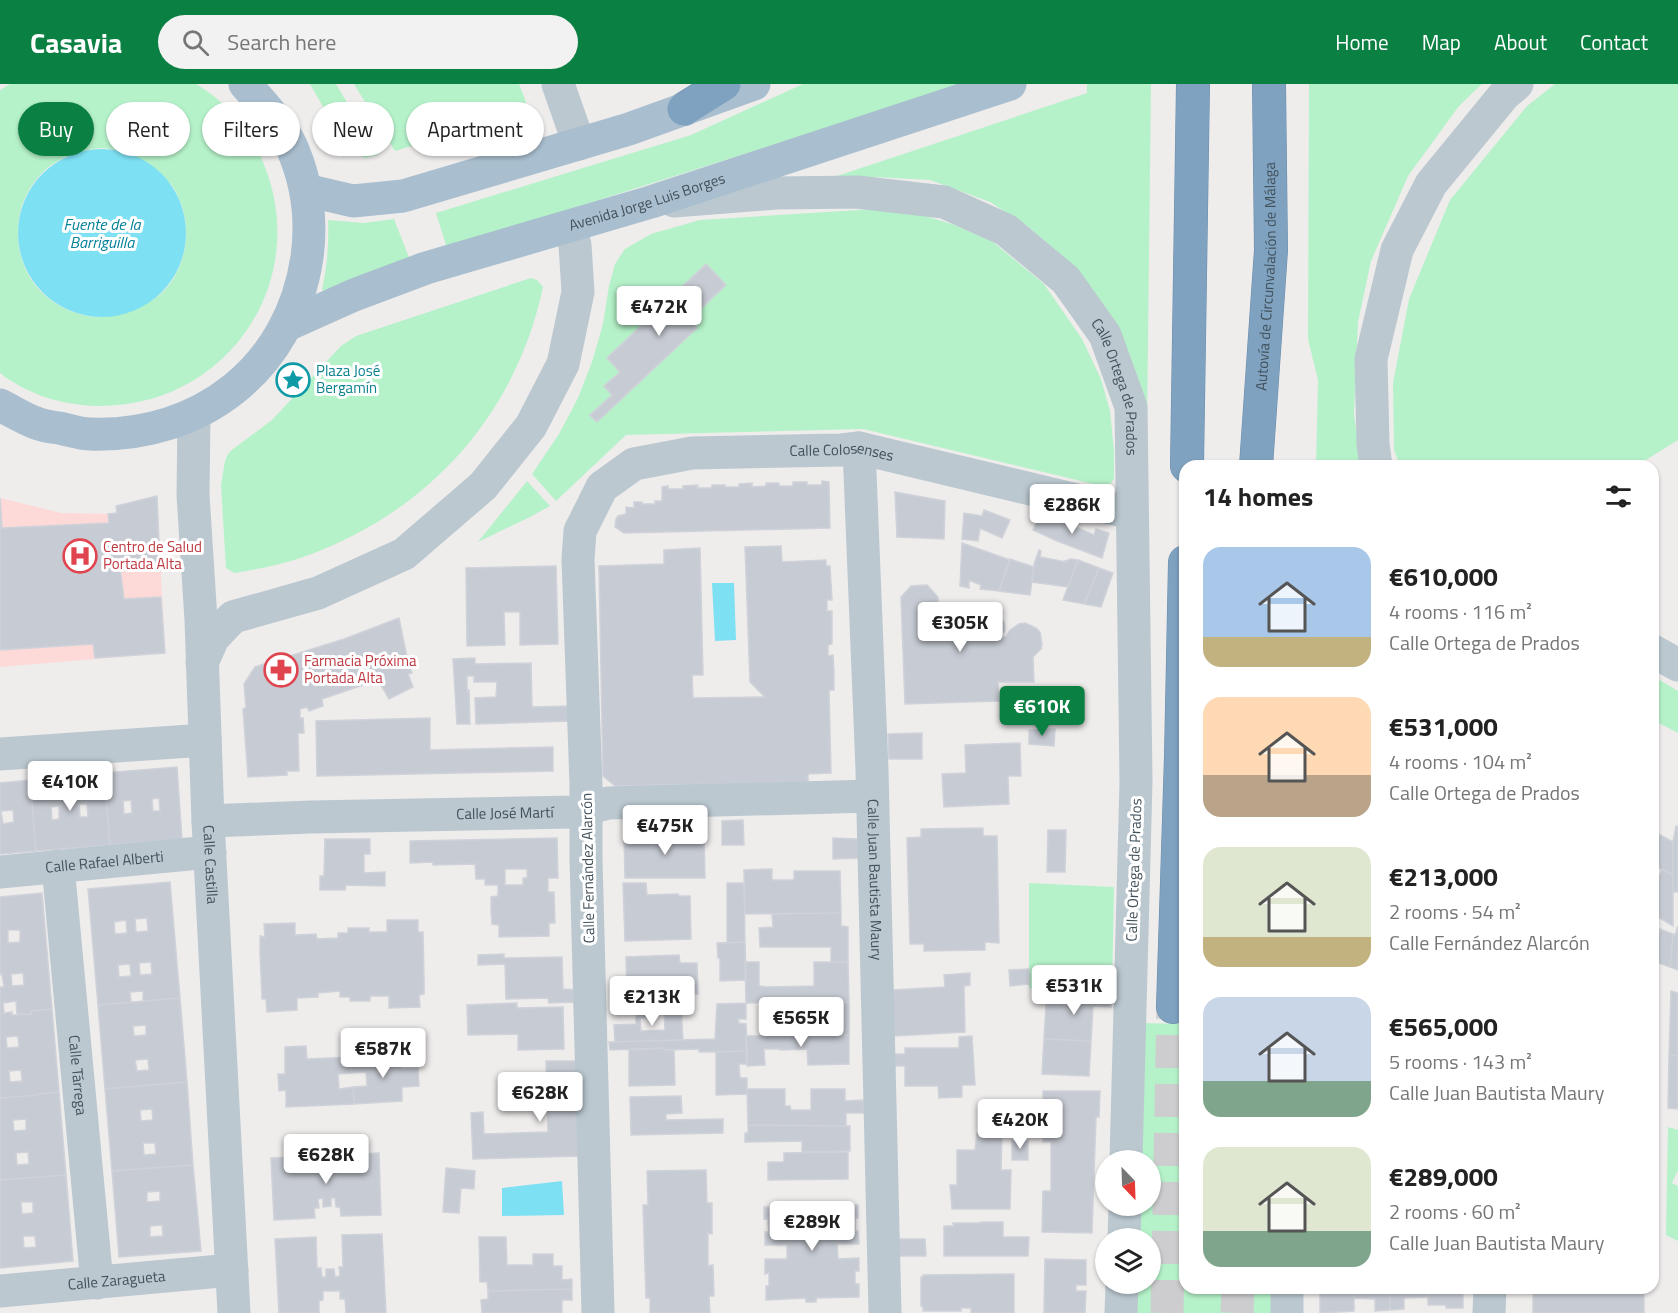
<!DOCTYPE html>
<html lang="en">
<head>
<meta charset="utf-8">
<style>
  :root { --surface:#fff; --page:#f2f2f2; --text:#222; --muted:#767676; --accent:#0b8043 }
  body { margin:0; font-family:"Titillium Web",sans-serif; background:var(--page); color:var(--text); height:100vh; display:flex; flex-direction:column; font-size:22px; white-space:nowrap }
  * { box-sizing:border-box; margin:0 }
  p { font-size:20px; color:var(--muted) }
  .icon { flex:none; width:33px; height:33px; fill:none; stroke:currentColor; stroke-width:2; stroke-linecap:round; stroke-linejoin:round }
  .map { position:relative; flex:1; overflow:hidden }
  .sheet { position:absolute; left:1179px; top:376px; width:480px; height:834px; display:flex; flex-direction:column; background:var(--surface); border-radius:18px; box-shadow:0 2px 4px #0004 }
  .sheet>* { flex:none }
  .banner { position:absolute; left:18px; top:18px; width:570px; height:54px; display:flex; gap:12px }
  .needle { width:39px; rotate:157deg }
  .controls { position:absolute; left:1095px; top:1066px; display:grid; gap:12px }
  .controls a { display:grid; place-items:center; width:66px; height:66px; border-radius:50%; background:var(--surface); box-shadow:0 2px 4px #0004; font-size:30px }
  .price { position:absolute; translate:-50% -51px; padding:0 14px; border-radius:6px; background:#fff; color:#222; font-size:20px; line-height:39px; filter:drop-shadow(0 2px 3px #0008) }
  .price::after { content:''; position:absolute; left:50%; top:36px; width:18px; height:14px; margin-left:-9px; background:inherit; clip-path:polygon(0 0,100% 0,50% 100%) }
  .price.on { background:var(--accent); color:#fff }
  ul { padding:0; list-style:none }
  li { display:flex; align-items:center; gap:18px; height:150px; padding:0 24px }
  li span { display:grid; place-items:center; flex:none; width:168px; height:120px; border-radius:18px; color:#555 }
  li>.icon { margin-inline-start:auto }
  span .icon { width:72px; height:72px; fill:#fffc; stroke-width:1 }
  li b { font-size:26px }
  h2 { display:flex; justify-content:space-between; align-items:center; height:72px; padding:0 24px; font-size:26px }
  .tag { padding:0 21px; border-radius:27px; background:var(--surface); box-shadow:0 2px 4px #0004; font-size:21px; line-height:54px }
  .tag.on { background:var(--accent); color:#fff }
  header { display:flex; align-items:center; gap:36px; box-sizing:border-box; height:84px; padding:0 30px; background:var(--accent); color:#fff }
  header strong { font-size:28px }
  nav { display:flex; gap:33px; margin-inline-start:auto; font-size:21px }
  .search { width:420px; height:54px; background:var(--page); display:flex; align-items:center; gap:15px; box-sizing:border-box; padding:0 21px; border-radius:33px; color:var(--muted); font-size:22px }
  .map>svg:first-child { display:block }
  .medical { fill:#fdd9d8 }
  .green { fill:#b5f2c9; fill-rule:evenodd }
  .water { fill:#7ee1f3 }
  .building { fill:#c7cbd3; stroke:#cfd2d9; stroke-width:1.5; fill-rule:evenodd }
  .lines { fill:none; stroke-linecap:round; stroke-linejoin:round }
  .highway-tunnel { stroke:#cdcdcf; stroke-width:33; stroke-dasharray:33 16; stroke-linecap:butt }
  .highway-casing { stroke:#6a8dac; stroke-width:34 }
  .minor { stroke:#bbc8d0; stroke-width:33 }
  .major { stroke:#a9bece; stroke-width:33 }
  .highway { stroke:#7ea2c0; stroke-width:33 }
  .labels { text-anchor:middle; stroke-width:6; stroke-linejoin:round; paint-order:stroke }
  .street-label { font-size:15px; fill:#43515b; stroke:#fff }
  .culture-label { font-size:15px; fill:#0d838f; stroke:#fff; text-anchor:start }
  .health-label { font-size:15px; fill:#be3a42; stroke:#fff; text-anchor:start }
  .water-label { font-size:16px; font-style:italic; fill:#038199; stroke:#fff }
</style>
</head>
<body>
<header>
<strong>Casavia</strong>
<div class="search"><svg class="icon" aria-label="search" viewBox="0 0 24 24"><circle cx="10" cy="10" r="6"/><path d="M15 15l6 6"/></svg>Search here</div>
<nav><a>Home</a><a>Map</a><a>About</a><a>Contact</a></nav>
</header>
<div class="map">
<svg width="1678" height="1229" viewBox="0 0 1678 1229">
  <rect width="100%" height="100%" fill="#efecec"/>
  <!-- medical -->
  <path class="medical" d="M157,412L165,569L0,583V414L61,429L108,430L117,429L116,422Z"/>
  <!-- green -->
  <path class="green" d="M10,0H196C228,19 252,48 265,83C310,199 227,321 102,322C66,322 29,312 0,289V6ZM101,64C105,65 111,64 115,66C124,69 133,77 142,82C150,87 162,92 169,98C175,104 179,115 182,122C193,154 182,197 153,216C146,220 135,222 127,225C119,228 110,233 101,233C88,234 74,229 62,223C8,196 3,118 50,82C65,71 83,66 101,64Z
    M310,0H336L378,71L365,74L346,63Z
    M354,0H519L526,18L521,29L395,67Z
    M803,0H965L447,164L436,129L691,51Z
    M1087,0H1151L1147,344L1064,174L1031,145L990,118L930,96L876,93L831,94L1087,9Z
    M1309,0H1482L1459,22L1408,92L1371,177L1358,238L1354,330L1361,382H1316L1318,296L1308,255Z
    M1555,0H1678V356L1636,382H1400L1394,366L1393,299L1409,215L1450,116L1527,22Z
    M875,125L915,129L955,141L993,158L1044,200L1082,255L1101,295L1110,327L1114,367V395L1110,400L1102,402L863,345L626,351L556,417L532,390L559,350L578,314L592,278L603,240L609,202L615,180L625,165L651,150L700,136Z
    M394,135L410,176L371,187L327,207L322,206C327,183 329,160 328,136L364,139Z
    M531,194L537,196L543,203C516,330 430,426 309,471C285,480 259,485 234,489L226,484L221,401L225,377L228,370L233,365L272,336L341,262L356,252Z
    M527,397L550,422L530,433L478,458Z
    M1653,592L1678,607V649L1653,636Z
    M1029,799L1114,803L1112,908L1029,904Z
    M1138,939L1185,940V1204L1277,1205V1229H1131V1200H1150V1155H1132L1133,1122H1150V1077H1134Z
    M1668,1043L1678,1046V1086L1672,1099L1678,1102V1157L1666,1151Z"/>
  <!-- water -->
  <path class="water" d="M18 149a84 84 0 1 1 168 0a84 84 0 1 1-168 0Z
    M712,499H734L736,556L715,557Z
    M562,1097L564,1131L502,1132V1104Z"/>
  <!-- building -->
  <path class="building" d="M706,180L726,201L689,236L697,244L597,338L590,331L612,311L604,302L620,288L607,274Z
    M822,397L829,398L830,444L624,449L615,443L616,435L618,432L626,430V423L634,424V418H642V420H655V417H662V403L668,402V405H683V402L698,401L697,404H712V401H725V403H739V400L752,399V403L766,402V399H779V402H793V398H807V401H822Z
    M895,408L945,417L944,455L897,453Z
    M157,412L160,482L120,484L124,515L161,513L165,569L95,574L93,560L0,566V414L2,444L109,439L108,430L117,429L116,422Z
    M984,426L1010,436L1002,454L980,444L978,457L962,455L964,429L982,432Z
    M1041,428L1094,451L1096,445L1109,449L1102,474L1057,457L1033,446Z
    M962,459L1010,476L999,507L980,505L981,501L969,496V504L960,502Z
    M781,462L782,478L826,476V482H830L832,516H827V527H832V560L828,561V572L833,571L834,588V606H829L831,689L808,690V698L615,702L603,692L599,482L664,480V466L700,464L703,591H692L693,614L765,613L750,598L745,463Z
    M1039,466L1041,467L1040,473L1066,478L1065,477L1071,475L1078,476L1068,503L1032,498L1034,480Z
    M1010,475L1034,483L1030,511L999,507Z
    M1078,476L1099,484L1084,520L1063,516Z
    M556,482L558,560L520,561V528H504L505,561L467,562L466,484Z
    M1099,484L1113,489L1101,523L1084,520Z
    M927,501L938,513V528L955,527V534H964L963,529L975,528V534L983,533V540L986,535L994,532L1002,535L1004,538L1005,546L1001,553H1006L1010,546L1019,540L1025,539L1036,544L1040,548L1042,560L1041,565L1033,573L1034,598H998L999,617L905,620L901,513L911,502Z
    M399,534L408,578L412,589L408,590L413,603L389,615L378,596L322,615L323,622L309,627L307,623L300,625V634H303L304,649H298L299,687H287V691L248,693L243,625L246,624L244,600L255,583L344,555Z
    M475,574V580L531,579L532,623L571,622V637L476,640L475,614L496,613L497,598H474V592H467V607L469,606L470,640H457L453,575Z
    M430,634V666L553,663V687L317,692L316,637Z
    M1055,645L1054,662L1029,660V646Z
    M922,649V675H889L888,650Z
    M1020,659L1021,692H1008L1009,720L944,723L942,690L966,689L965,661Z
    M177,683L182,755L110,761L104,689ZM159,714L160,727H153L152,715ZM131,716L132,729L124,730L123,717Z
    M104,689L110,761L36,767L30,696ZM79,720H87L88,733H80ZM59,722V735L52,736L51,723Z
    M30,696L36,767L0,770V699ZM13,726L14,738L3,740L1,727Z
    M743,736L744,761H722V737Z
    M1676,742L1678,743V808H1673V758Z
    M983,744V752H997L999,859L985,858V866L924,867V860H910L907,754L921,753V745Z
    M1048,746H1066L1065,788H1047Z
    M1653,747L1673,758V791L1653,781Z
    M704,750L705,794H625L624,751Z
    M557,754L558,794H548V808H554L555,839H549V852L499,853V841L492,840L491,825V813L498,812V801H485V795H476L475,780L433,781V778L410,779V757ZM505,785H527V794H523V801H505Z
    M833,754L858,755L859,774L833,775Z
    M325,755H370V770H364V789L385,788V802L346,801L345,806H320V792H324Z
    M772,785V796H794V787H840L841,829L745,830L744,786Z
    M1662,785L1673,791V842L1653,830V794L1658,796Z
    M170,798L180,914L143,917V907L130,908L131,918L98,921L88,805ZM147,834L148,847L136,848L135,835ZM126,836L127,849L115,850L114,838ZM151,878L152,890L140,891L139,879ZM130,880L131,892L119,893L118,881Z
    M623,799H646L647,811L678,810L679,812H690L691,855L625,857Z
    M727,799H744L745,858L727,859Z
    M42,809L52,925L31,927V930H17L16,917L3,919L4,929L0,930V903H4L2,890L0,891V813ZM8,846H20V858L8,859ZM23,889L24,901L12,902L11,890Z
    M841,829V842L848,843V878H831V863H760L759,844L773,843L772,830Z
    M387,836H418V848H423L424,895V910L419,911L420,923L389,924V912H370V917H350V913H340V907L318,909V913L297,914V926L267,928L266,915H262L260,868V852L265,853L264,840L295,839V851L316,850L317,855L338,854V849H348V844H369V848H387Z
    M1678,842V886L1670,883L1673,850L1675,851Z
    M1660,845L1673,850L1670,883L1653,877V855L1656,856Z
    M745,858L746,896L720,897V874H718L717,859Z
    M504,870V874L562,873L563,905L578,906L577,918L549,919L548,914L506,915L505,880L478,881V871Z
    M679,871L680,879H697L698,910L680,911L681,915L627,917L626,873Z
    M745,878H759V902L767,903L814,902V878H848L849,918L746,919Z
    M1029,885V900L1010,902L1009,886Z
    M970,889V901L964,902L965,948L894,952L893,906L945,903L944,891Z
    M1068,906L1112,908L1111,923L1093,922L1091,957L1044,955L1046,920L1067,921Z
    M1671,907L1678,909V971L1669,972Z
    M180,914L187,998L105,1005L98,921ZM146,941V951L134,952L133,942ZM148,975L149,986L137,987L135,976Z
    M849,918V951L816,952V934H774V919Z
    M517,919V924L563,923L564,965L518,966V950L468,951L467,921Z
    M746,919V935H738L739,939L746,940L747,967L699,968V965L665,966V964L610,966L609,958L715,955L717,920Z
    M1653,920H1656L1653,972Z
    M655,922L656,933L640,934L641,947L665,946L664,922H681L683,956L615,958L614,941L636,940V923Z
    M52,925L59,1008L38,1010L39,1011L0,1014V930L12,928V931L31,930V927ZM18,952L19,963L7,964L6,953ZM21,986L22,997L10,998L9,987Z
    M849,951V980L808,981L807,965L780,966V965H764L765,981L747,982L746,952Z
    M972,952L975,1001H962V1013L939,1014L938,1002H905V982H895L894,970H905V964H959V953Z
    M1044,955L1091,957L1089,992L1042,990Z
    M306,962L307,975L351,973L352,989L338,990L339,1005L353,1003L354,1020L286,1023V1006L279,1007L278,990H285V963Z
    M665,964V966H674L675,1001L629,1002V966Z
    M747,967V980H739L740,994H747V1010L716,1011V968Z
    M400,970L401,985L418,984L419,1002L402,1003V1017L354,1020L353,1003L367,1002L366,988L352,989L351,973Z
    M1678,971V1025L1668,1024L1669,972Z
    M546,977H579L581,1072L473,1075L471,1029L483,1028L484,1050L548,1048Z
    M187,998L193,1081L112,1087L105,1005ZM152,1025L153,1036L141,1037L140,1026ZM143,1059H155L156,1070L144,1071Z
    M747,1005H785V1022H790L791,1026H811V1005H845V1017L863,1016L864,1029H846V1042L748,1041Z
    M1043,1007H1100L1099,1033H1096L1092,1149L1042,1148L1043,1107H1051V1058H1043Z
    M59,1008L66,1091L0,1096V1014L39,1011L38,1010ZM26,1035V1046L14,1047L13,1036ZM28,1068L29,1080L17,1081L16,1069Z
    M681,1012L682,1029L666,1030V1036L723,1035V1049L631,1051L630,1013Z
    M748,1041L850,1042V1067L802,1068V1057L745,1058V1049H748Z
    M977,1049H1002L1001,1086H1011L1010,1125H952L950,1101H957V1066H975Z
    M1012,1057H1028V1076H1012Z
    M848,1068V1095L768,1096V1078H784V1069Z
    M379,1069L381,1131L341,1132L340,1123H336L335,1114H331V1122L323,1123V1114L318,1115L319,1124H314L315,1134L274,1136L271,1074Z
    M193,1081L201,1167L119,1173L112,1087ZM160,1107V1117L147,1118V1108ZM162,1141L163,1152L150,1153V1142Z
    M446,1084L475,1087L474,1105L461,1104L459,1129L443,1128Z
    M706,1086L707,1119H712V1150L708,1149V1182L713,1181L714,1212H709L710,1229H650V1214H646L643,1121H648L647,1087Z
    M66,1091L73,1177L0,1184V1096ZM21,1118H33V1129L22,1130ZM23,1152H35L36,1163L24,1164Z
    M805,1118H815V1122L858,1121V1134H855V1147H858L859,1160H837L838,1175L859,1174V1187H855V1200H859V1213L816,1214V1218H806V1214L766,1216V1202H769V1189L765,1190V1175H787V1161H765V1148H769L768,1135H764V1123L805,1122Z
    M981,1138H1003V1153H1029L1028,1172H944V1142H954L953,1139H981Z
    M382,1150L386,1229H346L345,1215H340V1207H323V1216L319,1217V1229H279L275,1155L316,1153L317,1184H321L322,1193H326V1185H334L335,1193L340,1192L339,1183H343L342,1151Z
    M479,1153H506L507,1181H533V1170H553V1182H562V1196L572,1195V1205L488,1207L487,1198H480Z
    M897,1155H925L926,1172H897Z
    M1045,1175L1086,1176V1201H1076V1207H1086L1085,1229H1044Z
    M1014,1190V1229H971V1224H961V1227H923V1222H921V1193H923V1191Z
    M1320,1204H1354V1227L1320,1229Z
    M1354,1204H1390V1226L1375,1227V1215L1354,1214Z
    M1390,1204H1428V1213L1404,1214V1225L1390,1226Z
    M1428,1204H1463V1224H1446V1221H1428Z
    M1533,1204H1644V1229H1533Z
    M572,1205V1216H562V1229H482L481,1216L488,1215V1207Z"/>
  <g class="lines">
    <!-- highway-tunnel -->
    <path class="highway-tunnel" d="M1167,1229L1173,923
      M1237,1229L1238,1204"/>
    <defs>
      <g id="highway">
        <path d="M684,25L724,0"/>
        <path d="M1187,382L1193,0"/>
        <path id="s10" d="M1256,382L1271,166L1269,0"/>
        <path d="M1173,923L1181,673L1185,478"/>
      </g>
    </defs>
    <!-- highway casing -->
    <use href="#highway" class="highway-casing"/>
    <!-- minor -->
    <g class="minor">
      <path d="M558,0L579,60"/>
      <path id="s1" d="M674,117L776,109L857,108L944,118L1006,146L1066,196L1105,251L1131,323L1136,697L1126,1077"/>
      <path id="s2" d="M194,331L193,411L201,536L208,737L234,1229"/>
      <path id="s3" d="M859,364L872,686L885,1229"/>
      <path d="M1376,382L1373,360L1371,275L1397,166L1431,100L1504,11L1517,0"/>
      <path d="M1653,567L1678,581"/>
      <path d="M202,579L213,554L233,533L318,509L404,470L483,402L531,342L563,280L578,208L575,161L570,143"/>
      <path d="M0,670L205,656"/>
      <path id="s4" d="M208,737L311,733L573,728L608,719L872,712"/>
      <path id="s5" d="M58,782L97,1199"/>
      <path id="s6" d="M0,788L210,768"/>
      <path d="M1124,1155L1125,1122"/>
      <path id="s7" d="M0,1207L232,1186"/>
      <path id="s8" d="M598,1229L586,775V701L578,475L580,447L602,403L634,380L692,369L841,366L859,364L1131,429"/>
      <path d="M1121,1229L1122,1200"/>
      <path d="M1287,1229V1204"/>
      <path d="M1489,1229L1490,1204"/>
    </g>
    <!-- major -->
    <g class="major">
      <path d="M306,106L353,117L403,112L629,45L754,0"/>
      <path id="s9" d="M287,241L354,211L426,184L651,118L1010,0"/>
      <path d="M0,321C12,327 24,335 36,339C43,342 51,343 59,344C69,346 80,350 90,350C201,354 291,284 307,173C312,137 307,99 293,66C282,40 263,20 245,0"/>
    </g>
    <!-- highway -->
    <use href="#highway" class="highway"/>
  </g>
  <!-- icons -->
  <defs>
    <symbol id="sight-ring" viewBox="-11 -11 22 22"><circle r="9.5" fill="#fff" stroke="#0f9aa8" stroke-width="1.5"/><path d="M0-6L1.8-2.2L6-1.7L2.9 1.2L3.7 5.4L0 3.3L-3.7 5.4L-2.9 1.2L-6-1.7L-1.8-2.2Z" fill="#0f9aa8"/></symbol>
    <symbol id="hospital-ring" viewBox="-11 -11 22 22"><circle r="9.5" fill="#fff" stroke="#e0444e" stroke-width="1.5"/><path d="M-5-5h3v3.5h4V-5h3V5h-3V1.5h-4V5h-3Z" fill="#e0444e"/></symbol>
    <symbol id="pharmacy-ring" viewBox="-11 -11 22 22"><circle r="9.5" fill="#fff" stroke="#e0444e" stroke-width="1.5"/><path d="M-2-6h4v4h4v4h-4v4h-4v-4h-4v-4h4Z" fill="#e0444e"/></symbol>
  </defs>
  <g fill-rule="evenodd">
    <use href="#sight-ring" x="274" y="277" width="38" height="38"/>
    <use href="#hospital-ring" x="61" y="453" width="38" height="38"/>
    <use href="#pharmacy-ring" x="262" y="567" width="38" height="38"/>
  </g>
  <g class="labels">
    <!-- street labels -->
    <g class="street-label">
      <text dy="5" stroke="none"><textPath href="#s9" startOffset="381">Avenida Jorge Luis Borges</textPath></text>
      <text dy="5" stroke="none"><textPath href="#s10" startOffset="190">Autovía de Circunvalación de Málaga</textPath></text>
      <text dy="5" stroke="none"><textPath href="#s1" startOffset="538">Calle Ortega de Prados</textPath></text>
      <text dy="5" stroke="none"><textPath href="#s8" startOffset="1080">Calle Colosenses</textPath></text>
      <text dy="5" stroke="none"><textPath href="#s4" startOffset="297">Calle José Martí</textPath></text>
      <text dy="5" stroke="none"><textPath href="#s6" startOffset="105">Calle Rafael Alberti</textPath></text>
      <text dy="5" stroke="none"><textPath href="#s2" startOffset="450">Calle Castilla</textPath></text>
      <text transform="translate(588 784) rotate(-91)" y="5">Calle Fernández Alarcón</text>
      <text transform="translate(1134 786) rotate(-88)" y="5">Calle Ortega de Prados</text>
      <text dy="5" stroke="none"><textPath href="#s3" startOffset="432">Calle Juan Bautista Maury</textPath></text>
      <text dy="5" stroke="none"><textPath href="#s5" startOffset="210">Calle Tárrega</textPath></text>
      <text dy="5" stroke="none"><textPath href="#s7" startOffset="117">Calle Zaragueta</textPath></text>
    </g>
    <!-- culture labels -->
    <g class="culture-label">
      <text x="316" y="292">Plaza José<tspan x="316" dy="17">Bergamín</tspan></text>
    </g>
    <!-- health labels -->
    <g class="health-label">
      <text x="103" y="468">Centro de Salud<tspan x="103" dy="17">Portada Alta</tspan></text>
      <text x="304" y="582">Farmacia Próxima<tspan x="304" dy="17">Portada Alta</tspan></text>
    </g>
    <!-- water labels -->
    <g class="water-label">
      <text x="102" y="146">Fuente de la<tspan x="102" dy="18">Barriguilla</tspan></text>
    </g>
  </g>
</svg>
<div class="controls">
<a><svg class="needle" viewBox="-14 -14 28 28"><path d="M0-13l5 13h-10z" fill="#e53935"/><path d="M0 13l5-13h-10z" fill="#767676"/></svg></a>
<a><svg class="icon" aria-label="layers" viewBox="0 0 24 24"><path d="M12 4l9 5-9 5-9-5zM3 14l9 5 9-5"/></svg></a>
</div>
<b class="price" style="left:659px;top:253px">€472K</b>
<b class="price" style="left:1072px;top:451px">€286K</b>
<b class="price" style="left:960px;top:569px">€305K</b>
<b class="price on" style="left:1042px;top:653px">€610K</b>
<b class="price" style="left:70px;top:728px">€410K</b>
<b class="price" style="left:665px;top:772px">€475K</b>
<b class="price" style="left:1074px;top:932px">€531K</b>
<b class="price" style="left:652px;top:943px">€213K</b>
<b class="price" style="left:801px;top:964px">€565K</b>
<b class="price" style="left:383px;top:995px">€587K</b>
<b class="price" style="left:540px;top:1039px">€628K</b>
<b class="price" style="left:1020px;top:1066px">€420K</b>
<b class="price" style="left:326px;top:1101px">€628K</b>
<b class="price" style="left:812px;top:1168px">€289K</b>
<div class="banner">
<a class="tag on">Buy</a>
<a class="tag">Rent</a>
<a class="tag">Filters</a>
<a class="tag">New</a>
<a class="tag">Apartment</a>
</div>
<section class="sheet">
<h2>14 homes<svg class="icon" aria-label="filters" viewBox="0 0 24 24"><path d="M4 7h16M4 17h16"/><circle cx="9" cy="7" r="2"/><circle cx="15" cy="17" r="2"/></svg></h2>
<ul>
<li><span style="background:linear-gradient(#a9c7e8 75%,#c2b280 0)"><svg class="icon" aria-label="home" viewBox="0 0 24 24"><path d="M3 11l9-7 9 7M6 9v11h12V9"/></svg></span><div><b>€610,000</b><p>4 rooms · 116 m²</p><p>Calle Ortega de Prados</p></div></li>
<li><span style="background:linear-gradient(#ffd9b3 65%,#b9a48a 0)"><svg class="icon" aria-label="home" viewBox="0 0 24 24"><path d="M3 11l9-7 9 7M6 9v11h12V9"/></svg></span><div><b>€531,000</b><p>4 rooms · 104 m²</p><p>Calle Ortega de Prados</p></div></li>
<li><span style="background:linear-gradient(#dfe7d0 75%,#c2b280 0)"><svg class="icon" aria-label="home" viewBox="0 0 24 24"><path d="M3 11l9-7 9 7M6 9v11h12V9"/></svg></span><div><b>€213,000</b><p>2 rooms · 54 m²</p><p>Calle Fernández Alarcón</p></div></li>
<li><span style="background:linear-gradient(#c9d6e8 70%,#7fa58c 0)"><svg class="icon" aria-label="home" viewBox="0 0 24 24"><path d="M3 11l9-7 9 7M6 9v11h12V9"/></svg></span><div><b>€565,000</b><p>5 rooms · 143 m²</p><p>Calle Juan Bautista Maury</p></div></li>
<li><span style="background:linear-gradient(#dfe7d0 70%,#7fa58c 0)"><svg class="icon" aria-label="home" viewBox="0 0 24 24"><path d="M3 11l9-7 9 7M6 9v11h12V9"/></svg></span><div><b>€289,000</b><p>2 rooms · 60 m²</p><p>Calle Juan Bautista Maury</p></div></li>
</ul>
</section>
</div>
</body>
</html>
